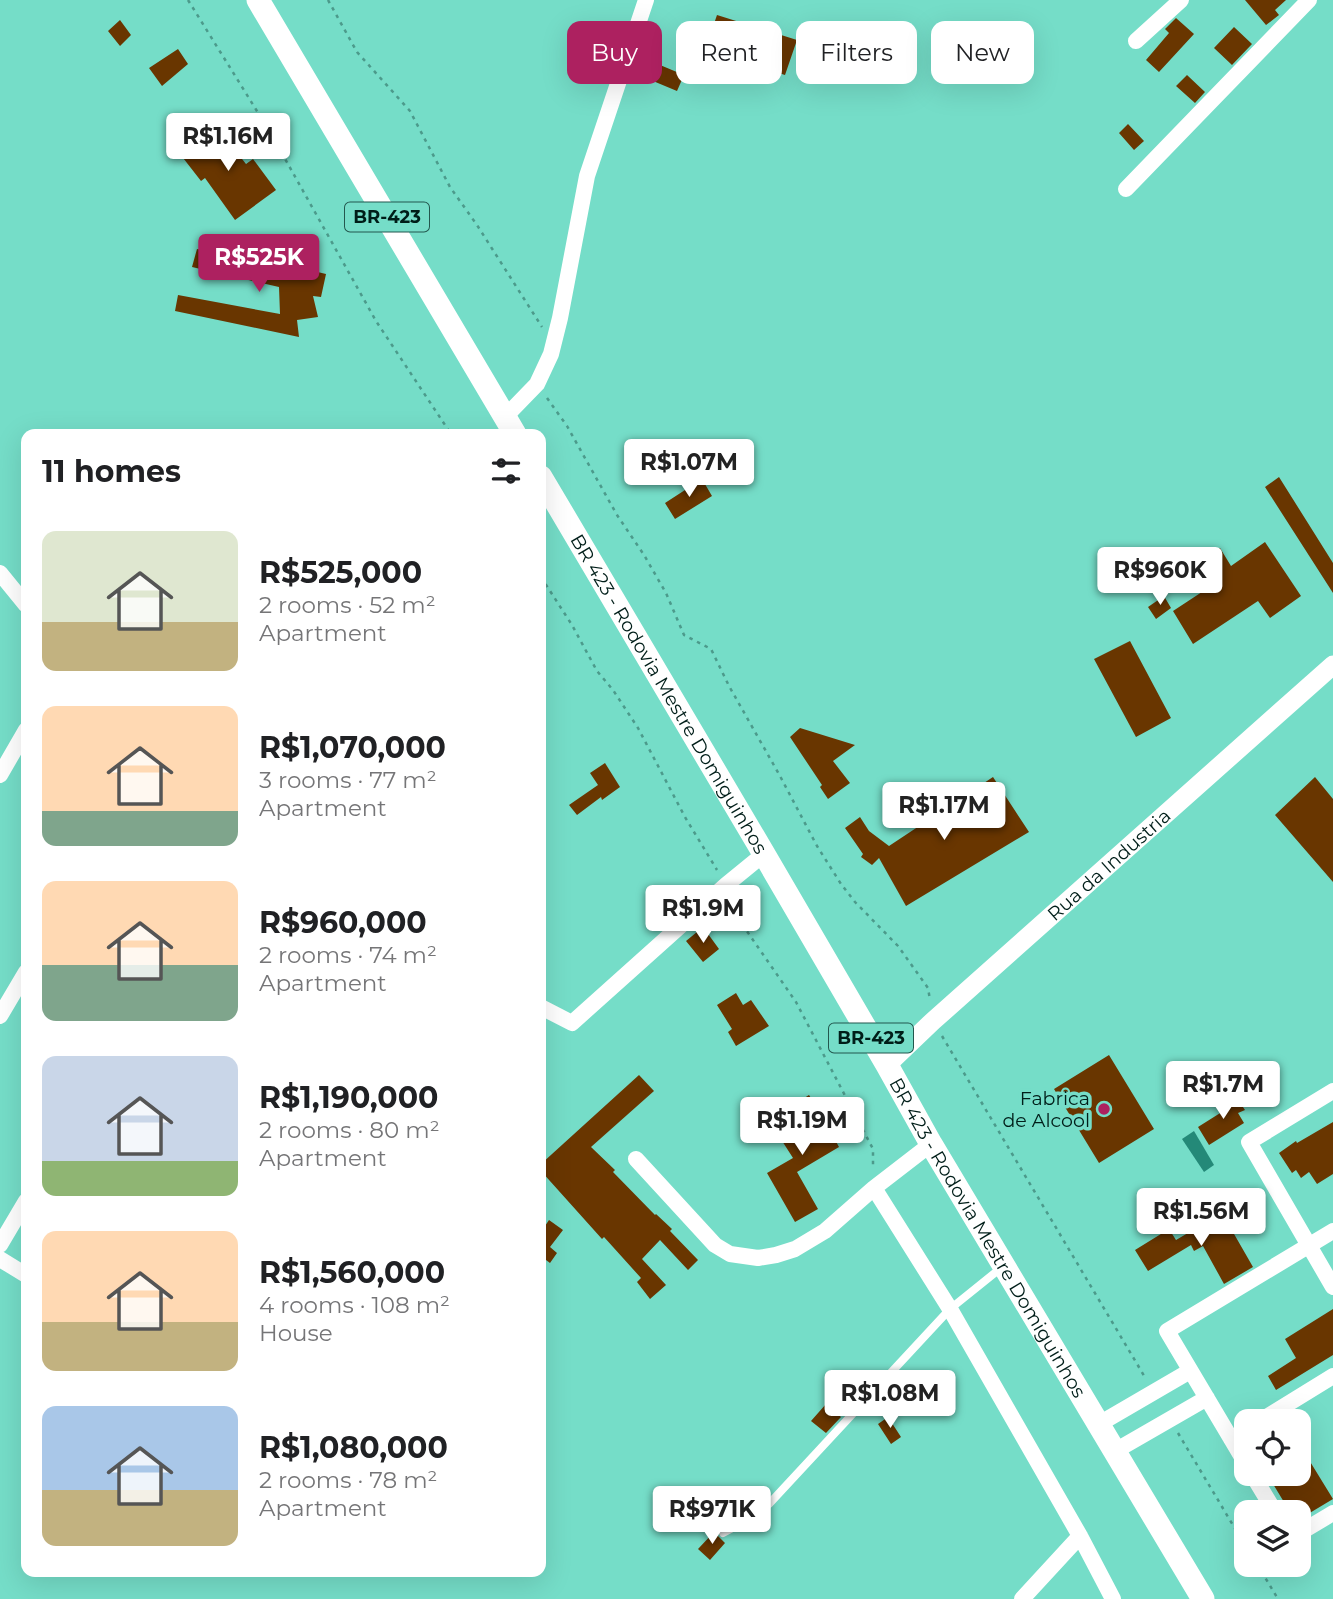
<!DOCTYPE html>
<html lang="en">
<head>
<meta charset="utf-8">
<style>
  :root { --surface:#fff; --page:#f2f2f2; --text:#202124; --muted:#757577; --accent:#ad2160 }
  body { margin:0; font-family:Montserrat,sans-serif; background:var(--page); color:var(--text); height:100vh; display:flex; flex-direction:column; font-size:26px; white-space:nowrap }
  * { box-sizing:border-box; margin:0 }
  p { font-size:23px; color:var(--muted) }
  .icon { flex:none; width:38px; height:38px; fill:none; stroke:currentColor; stroke-width:2; stroke-linecap:round; stroke-linejoin:round }
  .map { position:relative; flex:1; overflow:hidden }
  .details { position:absolute; left:21px; top:429px; width:525px; height:1148px; display:flex; flex-direction:column; background:var(--surface); border-radius:14px; box-shadow:0 7px 28px #0002 }
  .details>* { flex:none }
  .banner { position:absolute; left:567px; top:21px; width:660px; height:63px; display:flex; gap:14px }
  .fabs { position:absolute; left:1234px; top:1409px; display:grid; gap:14px }
  .fabs a { display:grid; place-items:center; width:77px; height:77px; border-radius:14px; background:var(--surface); box-shadow:0 7px 28px #0002; font-size:35px }
  .price { position:absolute; translate:-50% -60px; padding:0 16px; border-radius:7px; background:#fff; color:#222; font-size:23px; line-height:46px; filter:drop-shadow(0 2px 4px #0008) }
  .price::after { content:''; position:absolute; left:50%; top:42px; width:21px; height:16px; margin-left:-10px; background:inherit; clip-path:polygon(0 0,100% 0,50% 100%) }
  .price.selected { background:var(--accent); color:#fff }
  ul { padding:0; list-style:none }
  li { display:flex; align-items:center; gap:21px; height:175px; padding:0 21px }
  li span { display:grid; place-items:center; flex:none; width:196px; height:140px; border-radius:14px; color:#555 }
  li>.icon { margin-inline-start:auto }
  span .icon { width:84px; height:84px; fill:#fffc; stroke-width:1 }
  li b { font-size:30px }
  h2 { display:flex; justify-content:space-between; align-items:center; height:84px; padding:0 21px; font-size:30px }
  .tag { padding:0 24px; border-radius:14px; background:var(--surface); box-shadow:0 7px 28px #0002; font-size:24px; line-height:63px }
  .tag.selected { background:var(--accent); color:#fff }
  .map>svg:first-child { display:block }
  .water { fill:#248978 }
  .building { fill:#693600 }
  .lines { fill:none; stroke-linecap:round; stroke-linejoin:round }
  .path { stroke:#4c9a8b; stroke-width:2.5; stroke-dasharray:3.5 5; stroke-linecap:butt }
  .service { stroke:#fff; stroke-width:8 }
  .minor { stroke:#fff; stroke-width:16 }
  .tertiary { stroke:#fff; stroke-width:19 }
  .primary { stroke:#fff; stroke-width:23 }
  .poi-dot { fill:#ad2160; stroke:#75ddc8; stroke-width:2.5 }
  .labels { text-anchor:middle; stroke-width:7; stroke-linejoin:round; paint-order:stroke }
  .shield { fill:#75ddc8; stroke:#23574e; stroke-width:2 }
  .shield-label { font-size:18px; font-weight:bold; fill:#001e19 }
  .street-label { font-size:19px; fill:#001e19; stroke:#75ddc8 }
  .poi-label { font-size:19px; fill:#001e19; stroke:#75ddc8; text-anchor:end }
</style>
</head>
<body>
<div class="map">
<svg width="1333" height="1599" viewBox="0 0 1333 1599">
  <rect width="100%" height="100%" fill="#75ddc8"/>
  <!-- water -->
  <path class="water" d="M1194,1131L1214,1165L1204,1172L1182,1139Z"/>
  <!-- building -->
  <path class="building" d="M1245,0H1286L1275,10L1279,15L1266,25Z
    M717,15L797,40L785,75L705,50Z
    M1176,18L1194,34L1159,72L1146,60L1169,33L1165,29Z
    M120,20L131,35L120,46L108,31Z
    M1234,27L1252,44L1232,65L1214,48Z
    M178,49L188,64L162,86L149,68Z
    M660,65L684,75L677,91L653,81Z
    M1187,75L1205,92L1195,103L1176,86Z
    M1128,124L1144,141L1134,150L1119,133Z
    M216,126L246,164L253,159L276,190L235,220L205,178L201,181L180,154Z
    M197,249L283,269L284,264L326,274L321,297L313,296L318,317L297,320L299,337L175,311L178,295L280,314L279,287L192,267Z
    M1279,477L1333,563V593L1265,487Z
    M702,479L712,496L675,519L665,503Z
    M1265,542L1301,596L1270,618L1258,601L1193,644L1173,611L1208,588L1195,564L1220,548L1231,566Z
    M1164,596L1171,608L1156,619L1148,607Z
    M1130,641L1171,718L1136,737L1094,659Z
    M800,728L855,745L833,761L850,783L828,799L820,787L822,785L790,737Z
    M605,763L620,787L602,800L601,797L577,815L569,805L598,785L590,773Z
    M993,777L1029,832L906,906L879,858L872,865L861,857L863,854L845,828L860,817L869,831L889,846Z
    M1315,777L1333,799V882L1275,815Z
    M703,927L719,949L703,962L686,941Z
    M736,993L743,1005L751,1000L769,1026L736,1046L728,1032L732,1029L717,1005Z
    M1109,1055L1154,1129L1099,1163L1054,1089Z
    M639,1075L654,1091L591,1147L615,1170L613,1172L655,1215L656,1214L672,1229L670,1231L698,1260L688,1270L660,1240L642,1259L666,1285L650,1299L637,1282L641,1278L604,1237L602,1239L541,1171V1164Z
    M809,1095L832,1131L831,1132L839,1147L797,1172L818,1209L795,1222L767,1173L793,1158L777,1133L802,1118L793,1105Z
    M1235,1095L1245,1110L1238,1113L1244,1123L1209,1145L1198,1127L1225,1110L1222,1105Z
    M1333,1122V1174L1317,1184L1309,1172L1301,1178L1296,1170L1292,1173L1279,1153L1296,1141L1297,1143Z
    M1222,1213L1253,1267L1224,1284L1203,1246L1194,1251L1191,1245L1148,1271L1135,1250L1169,1229L1176,1240Z
    M549,1220L563,1230L550,1247L557,1253L550,1263L542,1257L541,1259V1232Z
    M1333,1309V1355L1276,1390L1268,1376L1296,1358L1285,1339Z
    M829,1374L845,1379L841,1391L825,1386Z
    M826,1404L841,1417L826,1433L811,1421Z
    M888,1417L901,1437L891,1444L878,1424Z
    M1298,1442L1333,1499L1298,1520V1512H1290L1267,1474H1298Z
    M714,1532L725,1543L710,1560L698,1549Z"/>
  <g class="lines">
    <!-- path -->
    <path class="path" d="M188,0L270,132L376,321L451,434
      M328,0L357,52L410,111L450,187L477,225L542,327
      M547,398L567,426L617,515L644,555L666,593L684,635L711,649L729,686L780,776L817,846L841,884L855,902L898,946L928,988L930,1000
      M541,577L572,625L597,671L613,690L638,728L685,817L717,870
      M733,901L738,918L744,927L796,1002L873,1149V1168
      M942,1036L1146,1379
      M1178,1433L1246,1547
      M1257,1564L1278,1599"/>
    <!-- service -->
    <path class="service" d="M723,1533L755,1516L769,1504L950,1309L1001,1268"/>
    <!-- minor -->
    <path class="minor" d="M1136,41L1181,0
      M1126,189L1309,0
      M505,417L537,384L551,354L560,318L587,176L646,0
      M0,573L26,605
      M0,775L26,730
      M541,1007L572,1023L726,885L764,854
      M0,1016L26,972
      M1333,1091L1249,1142L1333,1287
      M636,1159L715,1245L730,1254L758,1258L776,1255L795,1249L825,1231L874,1188L931,1144
      M874,1188L950,1309L1080,1536L1113,1599
      M0,1245L26,1201
      M0,1259L26,1275
      M1260,1421L1333,1376
      M1099,1424L1190,1371
      M1231,1439L1246,1430
      M1115,1451L1207,1398
      M1246,1464L1167,1331L1333,1231
      M1252,1474L1275,1512
      M1298,1534L1333,1513
      M1022,1599L1080,1536"/>
    <!-- tertiary -->
    <path class="tertiary" id="s1" d="M887,1065L933,1021L1333,665"/>
    <!-- primary -->
    <g class="primary">
      <path d="M258,0L515,434"/>
      <path id="s2" d="M541,477L764,854L887,1065L931,1144L1203,1599"/>
    </g>
  </g>
  <!-- markers -->
  <circle class="poi-dot" cx="1104" cy="1109" r="7"/>
  <g class="labels">
    <!-- shield labels -->
    <g class="shield">
      <rect x="345" y="202.5" width="84" height="29" rx="5"/>
      <rect x="829" y="1023.5" width="84" height="29" rx="5"/>
    </g>
    <g class="shield-label">
      <text x="387" y="223">BR-423</text>
      <text x="871" y="1044">BR-423</text>
    </g>
    <!-- street labels -->
    <g class="street-label">
      <text dy="7" stroke="none"><textPath href="#s2" startOffset="252">BR 423 - Rodovia Mestre Domiguinhos</textPath></text>
      <text dy="7" stroke="none"><textPath href="#s1" startOffset="299">Rua da Industria</textPath></text>
      <text dy="7" stroke="none"><textPath href="#s2" startOffset="882">BR 423 - Rodovia Mestre Domiguinhos</textPath></text>
    </g>
    <!-- poi labels -->
    <g class="poi-label">
      <text x="1090" y="1105">Fabrica<tspan x="1090" dy="22">de Alcool</tspan></text>
    </g>
  </g>
</svg>
<div class="fabs">
<a><svg class="icon" aria-label="locate" viewBox="0 0 24 24"><circle cx="12" cy="12" r="6"/><path d="M12 2v4M12 18v4M2 12h4M18 12h4"/></svg></a>
<a><svg class="icon" aria-label="layers" viewBox="0 0 24 24"><path d="M12 4l9 5-9 5-9-5zM3 14l9 5 9-5"/></svg></a>
</div>
<b class="price" style="left:228px;top:173px">R$1.16M</b>
<b class="price selected" style="left:259px;top:294px">R$525K</b>
<b class="price" style="left:689px;top:499px">R$1.07M</b>
<b class="price" style="left:1160px;top:607px">R$960K</b>
<b class="price" style="left:944px;top:842px">R$1.17M</b>
<b class="price" style="left:703px;top:945px">R$1.9M</b>
<b class="price" style="left:1223px;top:1121px">R$1.7M</b>
<b class="price" style="left:802px;top:1157px">R$1.19M</b>
<b class="price" style="left:1201px;top:1248px">R$1.56M</b>
<b class="price" style="left:890px;top:1430px">R$1.08M</b>
<b class="price" style="left:712px;top:1546px">R$971K</b>
<div class="banner">
<a class="tag selected">Buy</a>
<a class="tag">Rent</a>
<a class="tag">Filters</a>
<a class="tag">New</a>
</div>
<section class="details">
<h2>11 homes<svg class="icon" aria-label="filters" viewBox="0 0 24 24"><path d="M4 7h16M4 17h16"/><circle cx="9" cy="7" r="2"/><circle cx="15" cy="17" r="2"/></svg></h2>
<ul>
<li><span style="background:linear-gradient(#dfe7d0 65%,#c2b280 0)"><svg class="icon" aria-label="home" viewBox="0 0 24 24"><path d="M3 11l9-7 9 7M6 9v11h12V9"/></svg></span><div><b>R$525,000</b><p>2 rooms · 52 m²</p><p>Apartment</p></div></li>
<li><span style="background:linear-gradient(#ffd9b3 75%,#7fa58c 0)"><svg class="icon" aria-label="home" viewBox="0 0 24 24"><path d="M3 11l9-7 9 7M6 9v11h12V9"/></svg></span><div><b>R$1,070,000</b><p>3 rooms · 77 m²</p><p>Apartment</p></div></li>
<li><span style="background:linear-gradient(#ffd9b3 60%,#7fa58c 0)"><svg class="icon" aria-label="home" viewBox="0 0 24 24"><path d="M3 11l9-7 9 7M6 9v11h12V9"/></svg></span><div><b>R$960,000</b><p>2 rooms · 74 m²</p><p>Apartment</p></div></li>
<li><span style="background:linear-gradient(#c9d6e8 75%,#8fb573 0)"><svg class="icon" aria-label="home" viewBox="0 0 24 24"><path d="M3 11l9-7 9 7M6 9v11h12V9"/></svg></span><div><b>R$1,190,000</b><p>2 rooms · 80 m²</p><p>Apartment</p></div></li>
<li><span style="background:linear-gradient(#ffd9b3 65%,#c2b280 0)"><svg class="icon" aria-label="home" viewBox="0 0 24 24"><path d="M3 11l9-7 9 7M6 9v11h12V9"/></svg></span><div><b>R$1,560,000</b><p>4 rooms · 108 m²</p><p>House</p></div></li>
<li><span style="background:linear-gradient(#a9c7e8 60%,#c2b280 0)"><svg class="icon" aria-label="home" viewBox="0 0 24 24"><path d="M3 11l9-7 9 7M6 9v11h12V9"/></svg></span><div><b>R$1,080,000</b><p>2 rooms · 78 m²</p><p>Apartment</p></div></li>
</ul>
</section>
</div>
</body>
</html>
